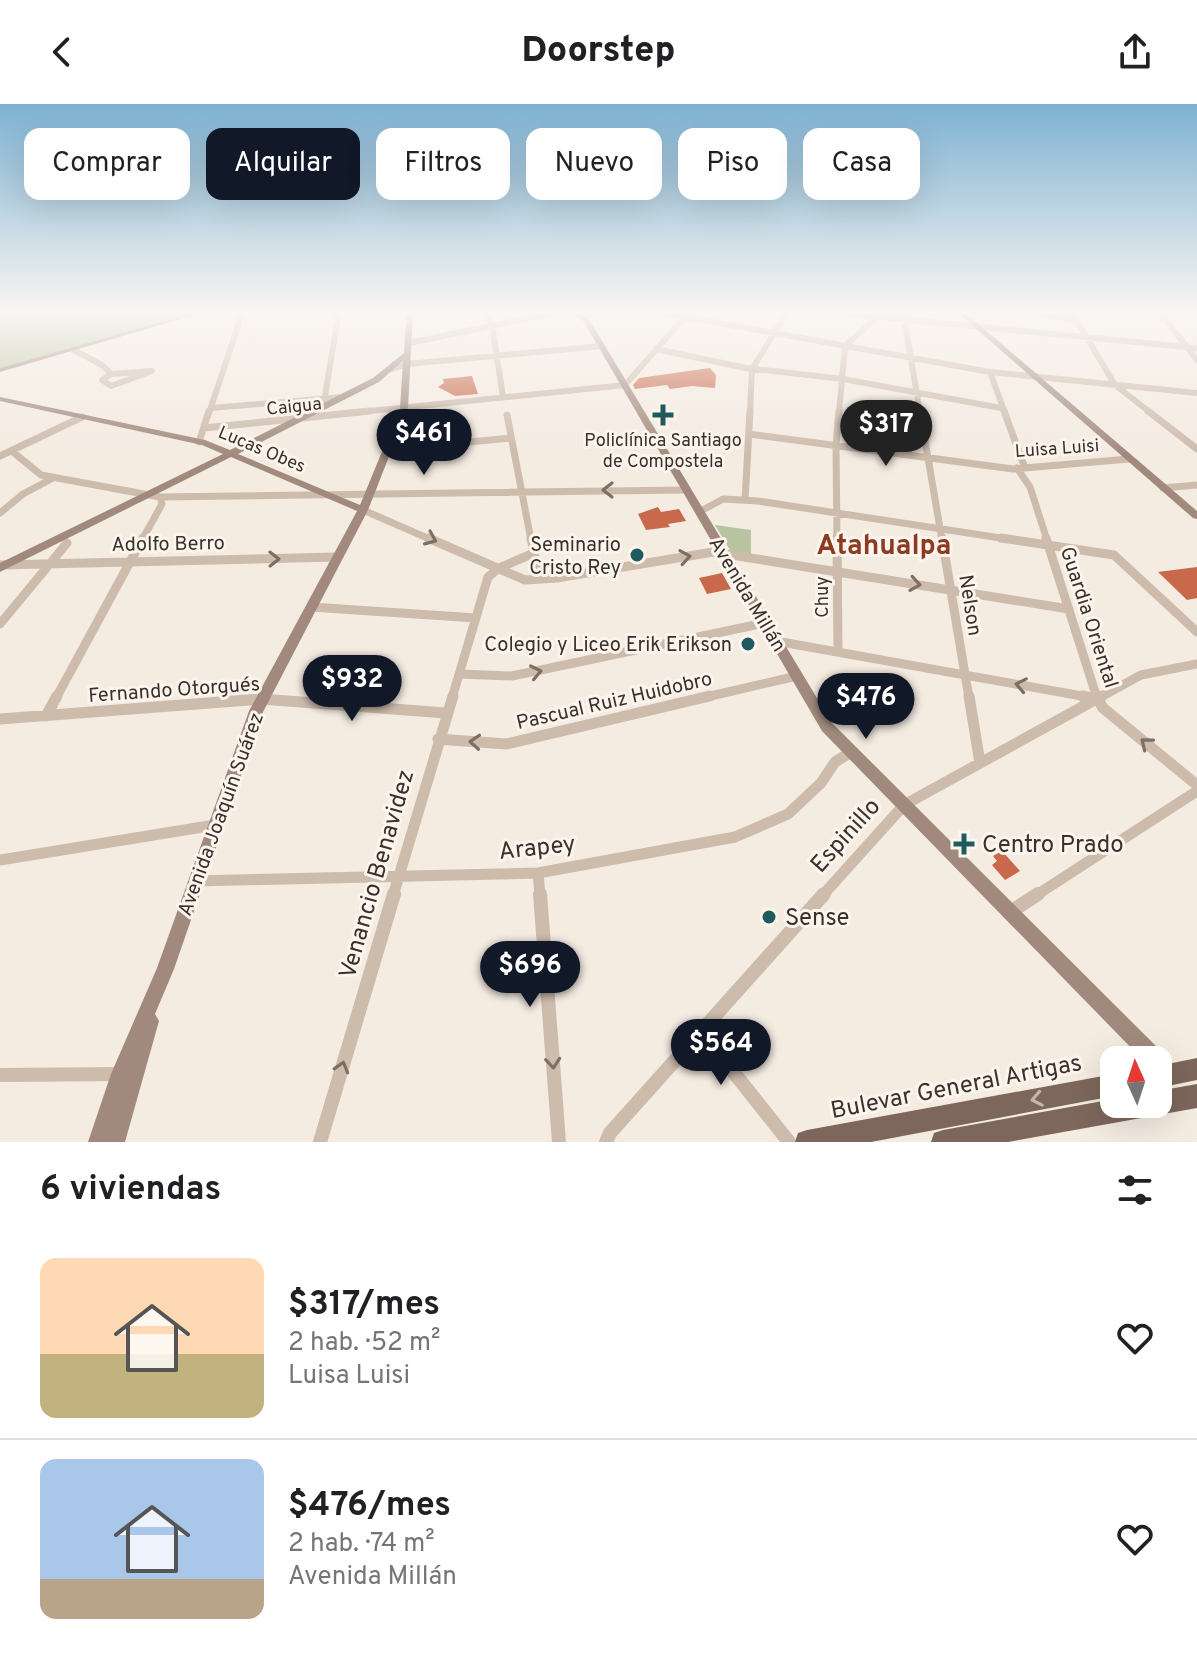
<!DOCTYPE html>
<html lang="es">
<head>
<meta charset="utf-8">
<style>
  :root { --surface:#fff; --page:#f6f6f6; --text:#202124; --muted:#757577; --line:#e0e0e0; --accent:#111827 }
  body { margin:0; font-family:Overpass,sans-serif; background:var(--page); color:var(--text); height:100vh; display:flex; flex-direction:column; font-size:30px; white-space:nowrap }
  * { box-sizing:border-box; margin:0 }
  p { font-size:26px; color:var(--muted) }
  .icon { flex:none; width:44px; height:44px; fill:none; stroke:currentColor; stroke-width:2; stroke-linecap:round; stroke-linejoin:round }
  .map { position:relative; height:1038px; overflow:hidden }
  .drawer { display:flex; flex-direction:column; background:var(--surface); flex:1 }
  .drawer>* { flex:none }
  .hud { position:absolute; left:24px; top:24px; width:1150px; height:72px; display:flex; gap:16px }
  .needle { width:52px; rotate:357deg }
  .tools { position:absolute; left:1100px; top:942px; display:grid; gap:16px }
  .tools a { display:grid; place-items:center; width:72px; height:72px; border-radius:16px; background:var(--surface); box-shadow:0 8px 32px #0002; font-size:40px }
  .price { position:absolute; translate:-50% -68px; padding:0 18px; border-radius:28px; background:var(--accent); color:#fff; font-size:26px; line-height:52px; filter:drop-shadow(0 2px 4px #0008) }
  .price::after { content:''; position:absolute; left:50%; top:48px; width:24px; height:18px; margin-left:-12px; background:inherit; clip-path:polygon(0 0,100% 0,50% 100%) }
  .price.selected { background:#222; color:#fff }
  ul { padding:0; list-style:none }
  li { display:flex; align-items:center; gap:24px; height:200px; padding:0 40px }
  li+li { border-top:2px solid var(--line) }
  li span { display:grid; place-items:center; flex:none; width:224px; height:160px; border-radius:16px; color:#555 }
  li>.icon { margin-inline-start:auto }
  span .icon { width:96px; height:96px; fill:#fffc; stroke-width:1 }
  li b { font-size:34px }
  h2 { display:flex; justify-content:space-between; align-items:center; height:96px; padding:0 40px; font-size:34px }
  .chip { padding:0 28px; border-radius:16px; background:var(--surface); box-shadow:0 8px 32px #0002; font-size:28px; line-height:72px }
  .chip.selected { background:var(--accent); color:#fff }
  header { display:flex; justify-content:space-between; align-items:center; height:104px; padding:0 40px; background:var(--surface); font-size:36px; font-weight:800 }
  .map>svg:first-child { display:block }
  .green { fill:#b8c4a0 }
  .building { fill:#c8694b }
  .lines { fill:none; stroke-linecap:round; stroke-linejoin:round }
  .street-far4 { stroke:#cdbbac; stroke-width:6 }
  .street-far3 { stroke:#cdbbac; stroke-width:7 }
  .street-far2 { stroke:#cdbbac; stroke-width:9 }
  .street-far1 { stroke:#cdbbac; stroke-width:11 }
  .street { stroke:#cdbbac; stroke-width:14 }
  .secondary { fill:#a18a7d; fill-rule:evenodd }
  .primary { fill:#7d675c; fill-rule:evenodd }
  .oneway { stroke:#7d6f65 }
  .oneway2 { stroke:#c2b5ac }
  .poi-dot { fill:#1f5a5e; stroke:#fbf5ee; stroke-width:3 }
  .labels { text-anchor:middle; stroke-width:6; stroke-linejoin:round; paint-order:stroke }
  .far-street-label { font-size:18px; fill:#3b302b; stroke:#fbf5ee }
  .far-poi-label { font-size:18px; fill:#3b302b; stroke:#fbf5ee }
  .street-label { font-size:20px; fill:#3b302b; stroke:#fbf5ee }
  .poi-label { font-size:20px; fill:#3b302b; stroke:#fbf5ee; text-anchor:end }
  .near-street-label { font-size:24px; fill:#3b302b; stroke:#fbf5ee }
  .near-poi-label { font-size:24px; fill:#3b302b; stroke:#fbf5ee; text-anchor:start }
  .district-label { font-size:28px; font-weight:bold; fill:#8c3b22; stroke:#fbf5ee }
</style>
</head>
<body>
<header><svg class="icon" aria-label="back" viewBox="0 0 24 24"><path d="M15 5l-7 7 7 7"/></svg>Doorstep<svg class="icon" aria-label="share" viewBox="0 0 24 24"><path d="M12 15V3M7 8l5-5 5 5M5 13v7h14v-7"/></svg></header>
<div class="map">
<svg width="1197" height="1038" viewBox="0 0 1197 1038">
  <rect width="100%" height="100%" fill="#f4ebe1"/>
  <!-- green -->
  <path class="green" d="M0,207H201L0,264Z
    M715,421L751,426V452L730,446Z"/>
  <!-- building -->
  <path class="building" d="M710,264L716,271L715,284L692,282L670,285L667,281L635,285L633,281L639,274Z
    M472,272L478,290L455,292L438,283L444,279L443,275Z
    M658,403L661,408L679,405L686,417L668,420L670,423L646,426L638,410Z
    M1197,463V494L1187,496L1158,468Z
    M722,469L731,485L707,490L699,474Z
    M1002,747L1020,767L1005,776L992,761L997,757L993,752Z"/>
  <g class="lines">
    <!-- street-far4 -->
    <path class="street-far4" d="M483,207L492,221L503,293
      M653,207L990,268L1197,289
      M903,207L920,309
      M1020,207L1076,216
      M1071,207L1115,281L1151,309
      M1159,207L1197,256
      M831,208L1197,244
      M585,215L595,207
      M409,239L564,207
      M72,245L102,261L111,270
      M656,245L746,264L843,275L1001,304
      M392,265L407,260L602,242
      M152,267L111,282L102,276L111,270Z
      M990,268L1005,309
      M324,298L339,207
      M211,304L343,293
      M209,309L243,207
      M350,309L625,281L690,207
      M750,309L752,265L788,207
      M839,309L845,242L877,213"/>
    <!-- street-far3 -->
    <path class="street-far3" d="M920,307L942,436
      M1004,307L1025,364
      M1148,307L1197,345
      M507,311L531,436
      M204,324L370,307
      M749,330L1013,365L1129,355
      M199,338L209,307
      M388,346L511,334
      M13,348L41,371L160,393L686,386
      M0,352L82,313
      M1017,364L1030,383L1047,436
      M1163,384L1197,381
      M745,396L750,307
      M363,406L432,436
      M699,408L723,395L758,397L1014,436
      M0,409L23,390L53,374
      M142,436L162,400L160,393
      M837,436L836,341L839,307"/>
    <!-- street-far2 -->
    <path class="street-far2" d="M428,434L525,476L557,474L713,448L1069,505
      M531,434L539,475
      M837,434L838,547
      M942,434L969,594
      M1001,434L1114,451L1197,528
      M1046,434L1097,594
      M0,461L337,453
      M311,503L476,514
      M0,520L67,439
      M776,537L1093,594
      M459,570L512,572L765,519
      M56,594L143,434
      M452,594L488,473L499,464L534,449
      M702,594L797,572
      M1099,594L1141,571L1197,560"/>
    <!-- street-far1 -->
    <path class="street-far1" d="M969,592L980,659
      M1082,592L1097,595
      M1096,592L1103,604L1197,681
      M46,612L57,592
      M0,615L261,595L446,609
      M438,635L506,640L710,592
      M0,756L215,721
      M538,769L540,792
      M195,777L538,769L735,733L788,710L821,679L835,658L851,648
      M393,792L453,592
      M822,792L904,701L1102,592
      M1035,792L1197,687"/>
    <!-- street -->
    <path class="street" d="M540,790L559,1038
      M1009,809L1038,790
      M700,926L789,1038
      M0,971L121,970
      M320,1038L394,790
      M606,1038L610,1029L824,790"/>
    <!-- secondary -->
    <path class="secondary" d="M199,207H208L0,268V264Z
      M407,207H413L408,304L368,406L263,608L174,865L155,910L159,917L125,1038H88L111,970L157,864L249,607L357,407L231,353L0,468V459L223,350L202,341L0,297V293L205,336L230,346L373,274L404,249ZM403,257L400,304L360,401L238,350L379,278Z
      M570,207H577L590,217L832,619L1163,949L1166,956L1163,963L1158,965V956H1143L822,627L584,218Z
      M956,207H963L1197,407V415L1193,414Z"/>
    <!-- primary -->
    <path class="primary" d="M1197,954V976L1158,984V962Z
      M1114,970V992L871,1038H795L798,1029L807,1026Z
      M1197,980V1004L1008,1038H931L934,1029L943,1026L1114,995V1000H1158V987Z"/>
  </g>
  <!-- one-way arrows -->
  <defs><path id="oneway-chevron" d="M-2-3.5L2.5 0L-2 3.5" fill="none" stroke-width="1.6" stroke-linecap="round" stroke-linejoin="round" transform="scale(2)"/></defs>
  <g class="oneway">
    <use href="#oneway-chevron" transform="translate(608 386) rotate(180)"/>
    <use href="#oneway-chevron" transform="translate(431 435) rotate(23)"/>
    <use href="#oneway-chevron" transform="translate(685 453) rotate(-9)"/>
    <use href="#oneway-chevron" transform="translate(274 455) rotate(-1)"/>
    <use href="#oneway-chevron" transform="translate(915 480) rotate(9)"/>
    <use href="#oneway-chevron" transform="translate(536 568) rotate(-12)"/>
    <use href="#oneway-chevron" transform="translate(1021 581) rotate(-169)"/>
    <use href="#oneway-chevron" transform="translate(475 638) rotate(-176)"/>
    <use href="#oneway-chevron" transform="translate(1146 639) rotate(-141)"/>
    <use href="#oneway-chevron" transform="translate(553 959) rotate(85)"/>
    <use href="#oneway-chevron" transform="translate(342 963) rotate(-74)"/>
  </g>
  <use class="oneway2" href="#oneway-chevron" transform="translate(1037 995) rotate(169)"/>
  <!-- sky -->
  <linearGradient id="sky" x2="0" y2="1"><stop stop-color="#7eb2d2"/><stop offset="0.59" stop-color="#faf6f2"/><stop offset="1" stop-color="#faf6f2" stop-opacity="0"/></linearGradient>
  <rect width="1197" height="352" fill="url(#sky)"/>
  <!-- markers -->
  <g class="poi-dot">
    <path d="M659 299h8v8h8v8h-8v8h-8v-8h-8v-8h8z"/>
    <circle cx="637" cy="451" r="8"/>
    <circle cx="748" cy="540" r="8"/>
    <path d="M960 728h8v8h8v8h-8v8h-8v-8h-8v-8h8z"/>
    <circle cx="769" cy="813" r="8"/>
  </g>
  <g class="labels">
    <!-- far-street labels -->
    <g class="far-street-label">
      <text transform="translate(294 302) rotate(-6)" y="6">Caigua</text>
      <text transform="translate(1057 344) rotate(-4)" y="6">Luisa Luisi</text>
      <text transform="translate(262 345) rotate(23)" y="6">Lucas Obes</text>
      <text transform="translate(822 493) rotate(-90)" y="6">Chuy</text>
    </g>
    <!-- far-poi labels -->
    <g class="far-poi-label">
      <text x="663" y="342">Policlínica Santiago<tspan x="663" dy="21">de Compostela</tspan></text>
    </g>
    <!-- street labels -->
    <g class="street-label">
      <text transform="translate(168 439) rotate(-1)" y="7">Adolfo Berro</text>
      <text transform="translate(748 490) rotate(59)" y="7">Avenida Millán</text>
      <text transform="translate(971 501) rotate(81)" y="7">Nelson</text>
      <text transform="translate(1090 513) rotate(72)" y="7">Guardia Oriental</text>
      <text transform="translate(174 585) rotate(-4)" y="7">Fernando Otorgués</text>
      <text transform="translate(614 596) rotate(-13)" y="7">Pascual Ruiz Huidobro</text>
      <text transform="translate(220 710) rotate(-70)" y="7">Avenida Joaquín Suárez</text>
    </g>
    <!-- poi labels -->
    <g class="poi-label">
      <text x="621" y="447">Seminario<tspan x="621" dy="23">Cristo Rey</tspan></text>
      <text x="732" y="547">Colegio y Liceo Erik Erikson</text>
    </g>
    <!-- near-street labels -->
    <g class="near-street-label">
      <text transform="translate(845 731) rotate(-48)" y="8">Espinillo</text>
      <text transform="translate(537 743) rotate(-6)" y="8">Arapey</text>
      <text transform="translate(376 770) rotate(-74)" y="8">Venancio Benavidez</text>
      <text transform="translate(956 982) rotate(-11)" y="8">Bulevar General Artigas</text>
    </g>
    <!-- near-poi labels -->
    <g class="near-poi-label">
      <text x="982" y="748">Centro Prado</text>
      <text x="785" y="821">Sense</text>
    </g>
    <!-- district labels -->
    <g class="district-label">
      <text x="884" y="450">Atahualpa</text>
    </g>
  </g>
</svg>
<div class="tools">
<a><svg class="needle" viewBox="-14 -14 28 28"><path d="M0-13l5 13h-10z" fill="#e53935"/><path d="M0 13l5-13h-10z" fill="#757577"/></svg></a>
</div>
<b class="price selected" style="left:886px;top:364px">$317</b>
<b class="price" style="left:424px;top:373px">$461</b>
<b class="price" style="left:352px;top:619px">$932</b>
<b class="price" style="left:866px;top:637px">$476</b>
<b class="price" style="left:530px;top:905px">$696</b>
<b class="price" style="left:721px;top:983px">$564</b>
<div class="hud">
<a class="chip">Comprar</a>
<a class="chip selected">Alquilar</a>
<a class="chip">Filtros</a>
<a class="chip">Nuevo</a>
<a class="chip">Piso</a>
<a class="chip">Casa</a>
</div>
</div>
<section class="drawer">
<h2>6 viviendas<svg class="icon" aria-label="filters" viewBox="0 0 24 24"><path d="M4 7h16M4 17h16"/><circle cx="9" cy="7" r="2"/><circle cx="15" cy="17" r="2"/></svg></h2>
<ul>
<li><span style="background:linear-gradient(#ffd9b3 60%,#c2b280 0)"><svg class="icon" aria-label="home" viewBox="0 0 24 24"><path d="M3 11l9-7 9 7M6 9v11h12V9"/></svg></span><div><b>$317/mes</b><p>2 hab. · 52 m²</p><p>Luisa Luisi</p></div><svg class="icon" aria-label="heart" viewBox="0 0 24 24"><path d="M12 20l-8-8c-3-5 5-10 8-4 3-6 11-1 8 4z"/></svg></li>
<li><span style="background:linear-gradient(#a9c7e8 75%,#b9a48a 0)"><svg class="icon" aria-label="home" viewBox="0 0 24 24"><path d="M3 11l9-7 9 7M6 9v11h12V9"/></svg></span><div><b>$476/mes</b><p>2 hab. · 74 m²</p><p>Avenida Millán</p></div><svg class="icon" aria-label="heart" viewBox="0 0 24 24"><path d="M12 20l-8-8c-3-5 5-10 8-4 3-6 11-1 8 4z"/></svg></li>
</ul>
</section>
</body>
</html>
